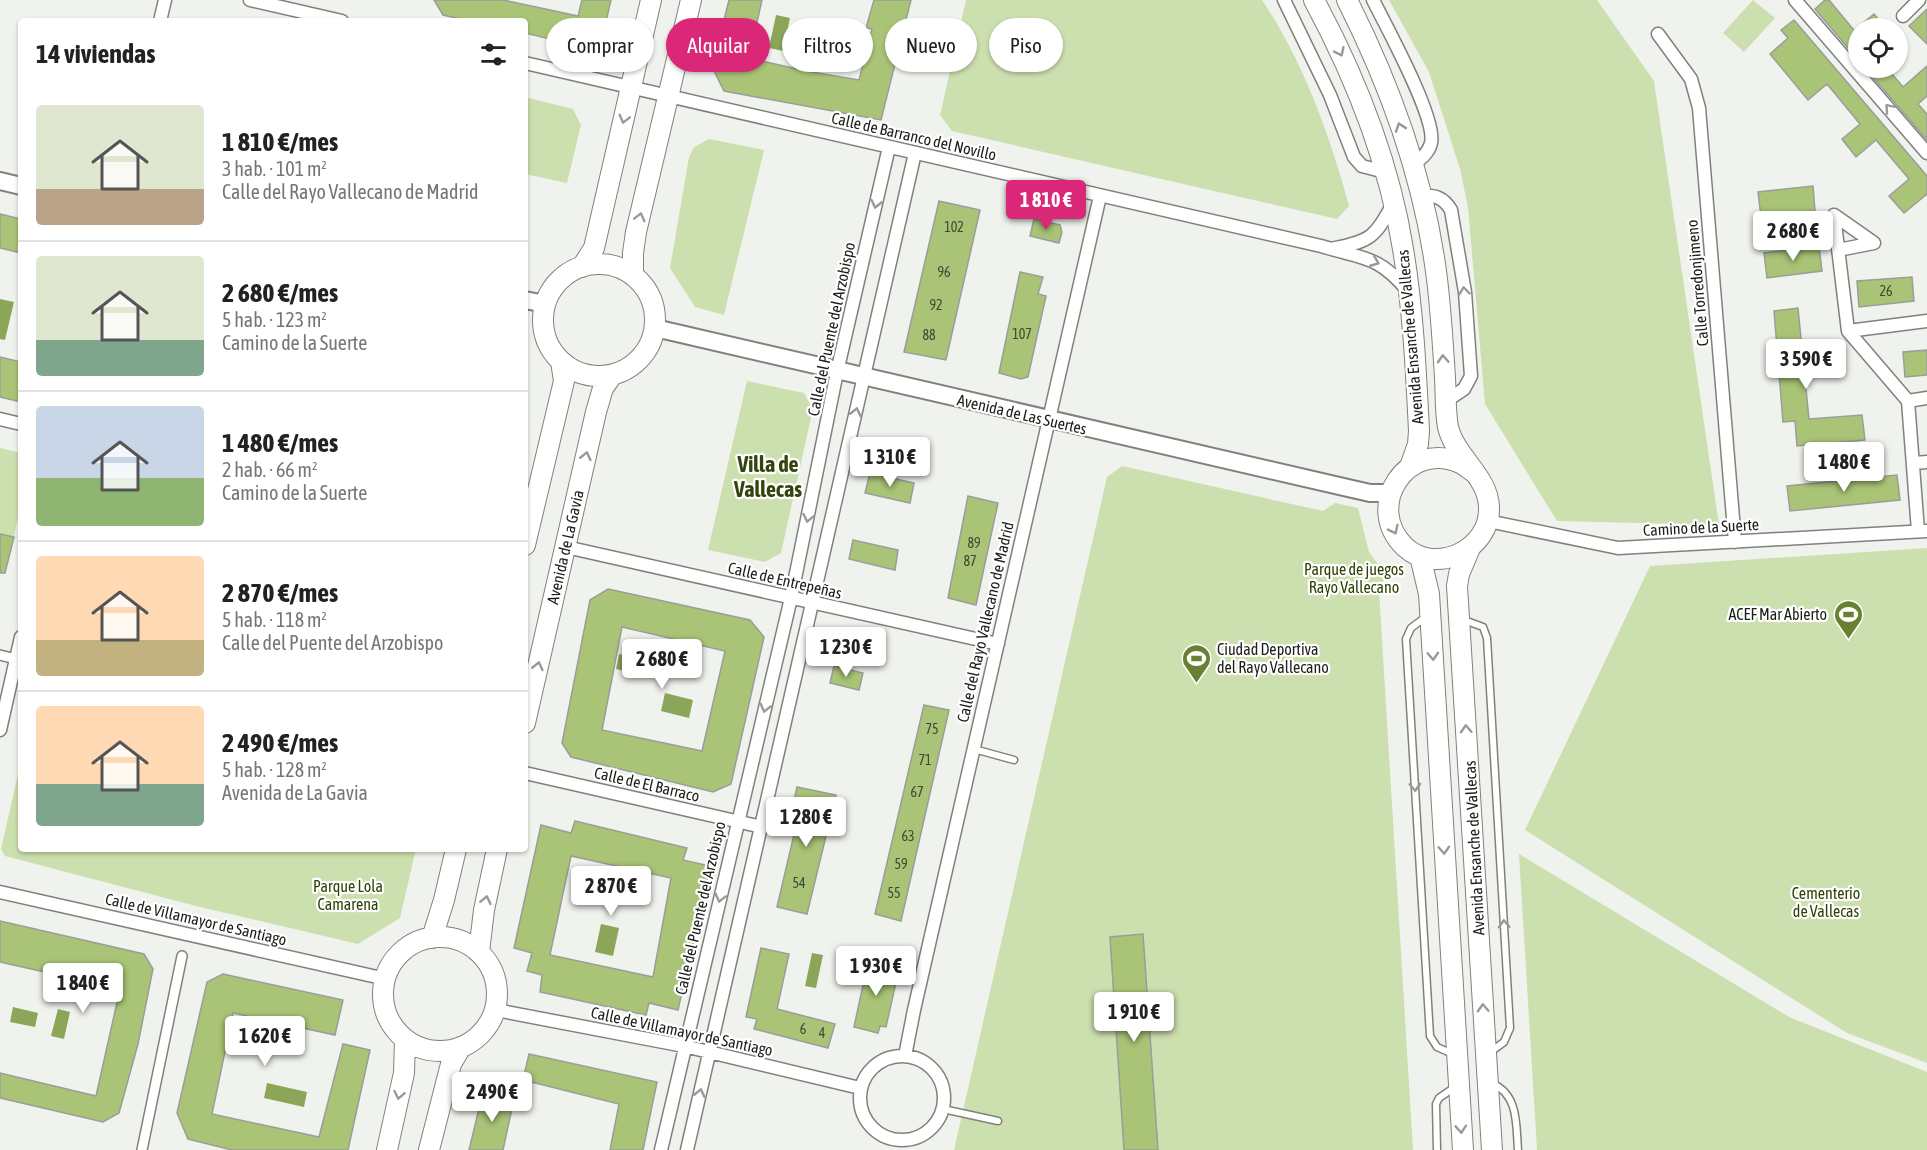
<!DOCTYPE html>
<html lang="es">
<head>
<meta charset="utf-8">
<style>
  :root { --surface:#fff; --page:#f6f6f6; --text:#222; --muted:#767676; --line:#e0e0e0; --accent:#db2777 }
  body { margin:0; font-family:"Asap Condensed",sans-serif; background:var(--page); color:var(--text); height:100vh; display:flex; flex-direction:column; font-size:22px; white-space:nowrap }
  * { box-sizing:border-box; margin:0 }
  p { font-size:20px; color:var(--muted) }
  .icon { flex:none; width:33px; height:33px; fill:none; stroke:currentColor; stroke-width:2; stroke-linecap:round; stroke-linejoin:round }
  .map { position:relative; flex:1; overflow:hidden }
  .panel { position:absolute; left:18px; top:18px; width:510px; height:834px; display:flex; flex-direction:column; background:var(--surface); border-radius:6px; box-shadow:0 2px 4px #0004 }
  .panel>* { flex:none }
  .guide { position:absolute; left:546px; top:18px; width:570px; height:54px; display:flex; gap:12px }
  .buttons { position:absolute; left:1848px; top:18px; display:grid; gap:12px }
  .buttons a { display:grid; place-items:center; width:60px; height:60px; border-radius:50%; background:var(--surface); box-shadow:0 2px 4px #0004; font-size:30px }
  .price { position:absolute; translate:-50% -51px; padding:0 14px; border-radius:6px; background:#fff; color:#222; font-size:20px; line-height:39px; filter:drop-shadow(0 2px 3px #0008) }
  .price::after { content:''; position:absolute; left:50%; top:36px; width:18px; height:14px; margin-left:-9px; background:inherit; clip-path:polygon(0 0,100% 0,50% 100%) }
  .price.on { background:var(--accent); color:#fff }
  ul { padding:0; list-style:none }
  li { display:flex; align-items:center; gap:18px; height:150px; padding:0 18px }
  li+li { border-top:2px solid var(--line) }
  li span { display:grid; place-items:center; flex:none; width:168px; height:120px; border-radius:6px; color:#555 }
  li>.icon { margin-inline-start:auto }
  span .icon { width:72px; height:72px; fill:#fffc; stroke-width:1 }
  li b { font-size:26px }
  h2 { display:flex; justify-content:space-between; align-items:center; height:72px; padding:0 18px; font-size:26px }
  .chip { padding:0 21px; border-radius:27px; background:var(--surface); box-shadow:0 2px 4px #0004; font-size:21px; line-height:54px }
  .chip.on { background:var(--accent); color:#fff }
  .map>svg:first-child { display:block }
  .green { fill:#ccdfae }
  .water { fill:#8ca659 }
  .building { fill:#a9c476; stroke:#9b9d98; stroke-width:1.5; fill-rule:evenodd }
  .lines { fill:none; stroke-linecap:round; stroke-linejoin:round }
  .service-casing { stroke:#7f827c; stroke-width:9 }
  .pedestrian-casing { stroke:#7f827c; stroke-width:12 }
  .minor-casing { stroke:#7f827c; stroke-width:15 }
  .secondary-casing { stroke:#7f827c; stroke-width:20 }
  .primary-casing { stroke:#7f827c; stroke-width:22 }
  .service { stroke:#fff; stroke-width:6 }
  .pedestrian { stroke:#fff; stroke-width:9 }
  .minor { stroke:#fff; stroke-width:12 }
  .secondary { stroke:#fff; stroke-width:16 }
  .primary { stroke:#fff; stroke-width:20 }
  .oneway { stroke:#999a98 }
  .labels { text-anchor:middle; stroke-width:4.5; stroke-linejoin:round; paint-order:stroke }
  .number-label { font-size:14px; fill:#404832 }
  .street-label { font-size:16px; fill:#1d1e1b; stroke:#fff }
  .park-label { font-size:16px; fill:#304004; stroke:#fff }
  .poi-label { font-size:16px; fill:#1d1e1b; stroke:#fff; text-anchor:end }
  .district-label { font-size:22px; font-weight:bold; fill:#34440d; stroke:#fff }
</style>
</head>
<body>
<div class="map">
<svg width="1927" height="1150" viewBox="0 0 1927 1150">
  <rect width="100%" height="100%" fill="#f0f3ed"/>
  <!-- green -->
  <path class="green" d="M966,0H1262C1303,61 1330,135 1349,206L1337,219L952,131L940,115Z
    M1389,0H1597L1654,81L1719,525L1557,521L1485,404L1468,207L1460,169L1429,72Z
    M1753,0L1775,18L1744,52L1723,33Z
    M525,97L573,109L581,125L567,183L525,174Z
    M709,139L764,150L724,315L695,307L670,268L689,157L694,147Z
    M747,381L804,393L813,409L781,553L765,562L708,550Z
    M0,448L21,453V503L14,537L0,534Z
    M1122,466L1323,511L1335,503L1358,508L1369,552L1380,567L1385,578L1379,590L1413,1150H954L1107,477Z
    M1927,548V1063L1847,1033L1525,830L1650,566Z
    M21,761V849H416L400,918L358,944L196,906L5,856L1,849Z
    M1519,854L1789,1017L1927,1072V1150H1537Z"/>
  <!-- water -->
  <path class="water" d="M776,15L790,18L783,51L769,48Z
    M0,299L14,302L5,340L0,339Z
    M619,654L646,659L642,675L616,669Z
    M665,693L693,700L689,718L661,711Z
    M601,924L619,928L613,956L595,952Z
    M812,953L823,955L816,988L805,986Z
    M13,1007L38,1013L35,1027L10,1022Z
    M58,1009L70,1012L64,1039L51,1036Z
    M267,1083L307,1092L304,1107L264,1098Z"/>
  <!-- building -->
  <path class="building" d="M434,0H503L578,16L582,0H611L602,39L586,48L525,33V21H469L443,15Z
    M729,0H762L749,58L806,71L859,80L872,29L866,28L874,0H911L881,120L724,91L712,67Z
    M1825,0H1829L1858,35V60L1815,9Z
    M1927,9V44L1909,26Z
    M1874,14L1886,28H1857Z
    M1794,20L1927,176V194L1904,213L1889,196L1909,179L1876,140L1856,157L1842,139L1860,124L1827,84L1808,100L1770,54L1788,38L1781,30Z
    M1927,66V96L1918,104L1927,114V140L1865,68H1887L1903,87Z
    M1813,186L1815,211L1761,217L1758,192Z
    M939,201L980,210L946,360L904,352Z
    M0,214L21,219V253L0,248Z
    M1034,219L1060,225L1062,232L1059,243L1030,236Z
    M1819,246L1822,271L1767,278L1764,253Z
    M1020,272L1043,277L1038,294L1046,296L1028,377L1021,379L999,373Z
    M1912,277L1914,301L1859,307L1857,281Z
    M1798,308L1809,419L1862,415L1865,440L1797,446L1795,421L1783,422L1774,311Z
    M1927,350V375L1905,377L1903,352Z
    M0,357L21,362V402L0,397Z
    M870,473L914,483L910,503L865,493Z
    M1897,475L1900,500L1790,511L1787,486Z
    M968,496L998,503L976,605L948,598Z
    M0,534L14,537L5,573H0Z
    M853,540L898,550L895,570L849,559Z
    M608,589L750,620L764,637L731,784L713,792L571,757L562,743L590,600ZM622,627L725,651L702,751L602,730Z
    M834,666L863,673L859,690L830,683Z
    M924,705L949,710L901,921L875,914Z
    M797,787L836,795L807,914L777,907L796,826L789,824Z
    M575,821L687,848L683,860L710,866L678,1010L649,1003L646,1015L540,992L542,975L527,971L532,953L514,948L541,825L571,833ZM571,856L671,878L653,977L550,955Z
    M0,921L144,954L153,969L138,1044L119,1113L103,1122L0,1098V1073L96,1096L120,989L0,962Z
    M1143,934L1158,1150H1124L1110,937Z
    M761,948L789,954L777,1009L835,1024L828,1048L754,1029L757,1019L746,1017Z
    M868,962L899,969L886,1027L880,1026L878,1033L854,1027Z
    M223,974L343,1000L335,1035L233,1013L212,1114L319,1137L343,1044L370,1050L348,1150H232L188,1139L177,1113L207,982Z
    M529,1054L657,1082L643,1150H610L619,1104L523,1080Z
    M483,1092L514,1099L503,1150H469Z"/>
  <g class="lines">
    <defs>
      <path id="service" d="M1427,616L1411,628L1406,639L1430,1036L1437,1047L1455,1055
        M1464,620L1483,627L1487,638L1510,1028L1504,1042L1489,1053
        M974,749L1014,760
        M1491,1083C1519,1094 1516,1125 1518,1150
        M943,1109L998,1121
        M1437,1150L1436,1104L1439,1098L1455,1087"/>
      <path id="pedestrian" d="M0,655L16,659
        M142,1150L182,956"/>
      <path id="minor" d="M250,0L342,21
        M1284,0L1330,95L1354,157L1362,166L1385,172
        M1373,0C1386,26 1437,119 1431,143C1429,153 1420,159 1413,165
        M1795,0L1927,153
        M1903,16L1919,0
        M160,21L165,0
        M1658,34L1691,79L1699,108L1735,542
        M525,63L1321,246C1363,259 1378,255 1407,290
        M1421,196C1435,195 1443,197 1451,210L1465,292L1471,376L1464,389L1446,401
        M1834,215L1848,331L1908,401L1918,531
        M1834,215L1874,243L1838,250
        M1335,248C1372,241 1375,236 1393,204
        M1848,331L1927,321
        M1908,401L1927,398
        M0,419L21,424
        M1914,463L1927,462
        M1488,521L1618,548L1927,531
        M566,547L998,644
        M0,730L21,637
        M525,773L762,827
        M0,892L386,979
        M496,1010L684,1046L860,1088
        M860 1098a42 42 0 1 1 84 0a42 42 0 1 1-84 0Z
        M905,1056L914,1010L1100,196
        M661,1150L791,598L837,372L889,147
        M687,1150L915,153"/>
      <path id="secondary" d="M0,181L21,186
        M525,300L545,304
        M655,328L1348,488L1370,493H1390"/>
      <path id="primary" d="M1314,0C1356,78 1389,161 1403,249C1413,308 1416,370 1419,431L1418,444L1410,467
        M1347,0C1391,87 1425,181 1437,279C1441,312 1443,345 1445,378C1446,394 1445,411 1448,427C1455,457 1488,476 1489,507C1491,549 1436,576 1405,547C1363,507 1407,439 1460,463C1465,465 1470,470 1475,473
        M543 320a56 56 0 1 1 112 0a56 56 0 1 1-112 0Z
        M582,267L594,248L651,0
        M633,275V253L636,232L691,0
        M525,545L564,381L561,361
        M1470,548L1459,574L1457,586L1492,1150
        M1420,556L1429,594L1463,1150
        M525,723L596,412L603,388L613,374
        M383 994a57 57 0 1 1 114 0a57 57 0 1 1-114 0Z
        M432,938L444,900L456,849
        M479,952L484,910L497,849
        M387,1150L404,1073L405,1039
        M429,1150L451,1064L461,1047"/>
    </defs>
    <!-- service casing -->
    <use href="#service" class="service-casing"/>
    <!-- pedestrian casing -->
    <use href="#pedestrian" class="pedestrian-casing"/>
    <!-- minor casing -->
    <use href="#minor" class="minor-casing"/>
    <!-- secondary casing -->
    <use href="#secondary" class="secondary-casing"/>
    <!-- primary casing -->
    <use href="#primary" class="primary-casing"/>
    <!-- service -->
    <use href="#service" class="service"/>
    <!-- pedestrian -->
    <use href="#pedestrian" class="pedestrian"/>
    <!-- minor -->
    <use href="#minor" class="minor"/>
    <!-- secondary -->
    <use href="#secondary" class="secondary"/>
    <!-- primary -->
    <use href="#primary" class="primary"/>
  </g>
  <!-- one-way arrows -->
  <defs><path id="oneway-chevron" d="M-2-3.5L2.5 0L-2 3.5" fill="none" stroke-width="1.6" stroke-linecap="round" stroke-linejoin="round" transform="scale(1.5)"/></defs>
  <g class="oneway">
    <use href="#oneway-chevron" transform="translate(1340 52) rotate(65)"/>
    <use href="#oneway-chevron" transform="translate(1889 108) rotate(-131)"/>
    <use href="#oneway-chevron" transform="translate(624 119) rotate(104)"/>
    <use href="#oneway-chevron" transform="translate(1400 127) rotate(-109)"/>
    <use href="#oneway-chevron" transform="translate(876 204) rotate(103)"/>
    <use href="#oneway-chevron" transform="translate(640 217) rotate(-76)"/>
    <use href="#oneway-chevron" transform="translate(1375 262) rotate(22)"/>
    <use href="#oneway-chevron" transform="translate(1464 291) rotate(-96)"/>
    <use href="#oneway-chevron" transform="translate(1443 359) rotate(-93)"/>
    <use href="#oneway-chevron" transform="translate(856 412) rotate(-77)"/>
    <use href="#oneway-chevron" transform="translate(586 456) rotate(-77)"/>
    <use href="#oneway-chevron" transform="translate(808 518) rotate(102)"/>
    <use href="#oneway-chevron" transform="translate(1394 530) rotate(64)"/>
    <use href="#oneway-chevron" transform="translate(1433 656) rotate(87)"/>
    <use href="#oneway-chevron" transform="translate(538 666) rotate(-77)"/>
    <use href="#oneway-chevron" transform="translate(765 708) rotate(104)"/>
    <use href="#oneway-chevron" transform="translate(1466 729) rotate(-93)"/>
    <use href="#oneway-chevron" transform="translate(1415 787) rotate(87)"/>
    <use href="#oneway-chevron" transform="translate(1444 850) rotate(87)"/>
    <use href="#oneway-chevron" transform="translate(720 898) rotate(104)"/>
    <use href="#oneway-chevron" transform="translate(486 900) rotate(-78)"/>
    <use href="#oneway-chevron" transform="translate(1504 924) rotate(-93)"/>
    <use href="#oneway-chevron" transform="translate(1483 1008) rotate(-93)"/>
    <use href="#oneway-chevron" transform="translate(700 1093) rotate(-77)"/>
    <use href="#oneway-chevron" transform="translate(399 1095) rotate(102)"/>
    <use href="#oneway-chevron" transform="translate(1461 1129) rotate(86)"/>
  </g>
  <!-- icons -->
  <defs>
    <symbol id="stadium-pin" viewBox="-11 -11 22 30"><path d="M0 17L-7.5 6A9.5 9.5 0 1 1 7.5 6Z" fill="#678032" stroke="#fff"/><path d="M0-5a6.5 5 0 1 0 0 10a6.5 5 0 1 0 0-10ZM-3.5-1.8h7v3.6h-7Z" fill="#fff"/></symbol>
  </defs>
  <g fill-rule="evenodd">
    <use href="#stadium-pin" x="1832" y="598" width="33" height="45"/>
    <use href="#stadium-pin" x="1180" y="642" width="33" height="45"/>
  </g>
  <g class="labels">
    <!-- number labels -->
    <g class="number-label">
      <text x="954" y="232">102</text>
      <text x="944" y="277">96</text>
      <text x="1886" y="296">26</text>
      <text x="936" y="310">92</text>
      <text x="1022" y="339">107</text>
      <text x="929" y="340">88</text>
      <text x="974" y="548">89</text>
      <text x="970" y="566">87</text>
      <text x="932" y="734">75</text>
      <text x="925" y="765">71</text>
      <text x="917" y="797">67</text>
      <text x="908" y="841">63</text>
      <text x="901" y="869">59</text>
      <text x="799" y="888">54</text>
      <text x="894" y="898">55</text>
      <text x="803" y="1034">6</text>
      <text x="822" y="1038">4</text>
    </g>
    <!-- street labels -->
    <g class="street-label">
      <text transform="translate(914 136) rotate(13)" y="6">Calle de Barranco del Novillo</text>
      <text transform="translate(1697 283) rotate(-95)" y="6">Calle Torredonjimeno</text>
      <text transform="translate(831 329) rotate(-78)" y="6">Calle del Puente del Arzobispo</text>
      <text transform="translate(1410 337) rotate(-95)" y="6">Avenida Ensanche de Vallecas</text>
      <text transform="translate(1022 414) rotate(13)" y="6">Avenida de Las Suertes</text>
      <text transform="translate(1701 527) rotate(-3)" y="6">Camino de la Suerte</text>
      <text transform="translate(565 547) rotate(-77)" y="6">Avenida de La Gavia</text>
      <text transform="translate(785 580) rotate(13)" y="6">Calle de Entrepeñas</text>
      <text transform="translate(985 622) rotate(-77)" y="6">Calle del Rayo Vallecano de Madrid</text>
      <text transform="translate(647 784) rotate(13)" y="6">Calle de El Barraco</text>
      <text transform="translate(1474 848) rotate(-93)" y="6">Avenida Ensanche de Vallecas</text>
      <text transform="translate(700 908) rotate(-77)" y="6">Calle del Puente del Arzobispo</text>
      <text transform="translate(196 919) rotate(13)" y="6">Calle de Villamayor de Santiago</text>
      <text transform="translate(682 1031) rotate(12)" y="6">Calle de Villamayor de Santiago</text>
    </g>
    <!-- park labels -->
    <g class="park-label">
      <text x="1354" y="575">Parque de juegos<tspan x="1354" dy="18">Rayo Vallecano</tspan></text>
      <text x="348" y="892">Parque Lola<tspan x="348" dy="18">Camarena</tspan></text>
      <text x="1826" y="899">Cementerio<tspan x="1826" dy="18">de Vallecas</tspan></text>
    </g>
    <!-- poi labels -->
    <g class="poi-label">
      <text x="1827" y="620">ACEF Mar Abierto</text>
      <text x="1217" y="655" text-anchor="start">Ciudad Deportiva<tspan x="1217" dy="18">del Rayo Vallecano</tspan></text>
    </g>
    <!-- district labels -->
    <g class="district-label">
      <text x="768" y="472">Villa de<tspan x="768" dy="25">Vallecas</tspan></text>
    </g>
  </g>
</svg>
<div class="buttons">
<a><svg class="icon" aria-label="locate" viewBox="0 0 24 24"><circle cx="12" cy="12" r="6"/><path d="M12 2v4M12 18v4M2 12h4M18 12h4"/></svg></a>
</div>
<b class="price on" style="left:1046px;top:231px">1 810 €</b>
<b class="price" style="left:1793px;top:262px">2 680 €</b>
<b class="price" style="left:1806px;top:390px">3 590 €</b>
<b class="price" style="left:890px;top:488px">1 310 €</b>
<b class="price" style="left:1844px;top:493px">1 480 €</b>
<b class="price" style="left:846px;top:678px">1 230 €</b>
<b class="price" style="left:662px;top:690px">2 680 €</b>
<b class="price" style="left:806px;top:848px">1 280 €</b>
<b class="price" style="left:611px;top:917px">2 870 €</b>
<b class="price" style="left:876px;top:997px">1 930 €</b>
<b class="price" style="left:83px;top:1014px">1 840 €</b>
<b class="price" style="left:1134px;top:1043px">1 910 €</b>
<b class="price" style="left:265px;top:1067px">1 620 €</b>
<b class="price" style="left:492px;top:1123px">2 490 €</b>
<div class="guide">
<a class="chip">Comprar</a>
<a class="chip on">Alquilar</a>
<a class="chip">Filtros</a>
<a class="chip">Nuevo</a>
<a class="chip">Piso</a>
</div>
<section class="panel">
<h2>14 viviendas<svg class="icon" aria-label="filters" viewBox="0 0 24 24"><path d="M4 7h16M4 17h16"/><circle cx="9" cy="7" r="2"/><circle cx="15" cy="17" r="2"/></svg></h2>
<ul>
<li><span style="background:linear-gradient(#dfe7d0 70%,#b9a48a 0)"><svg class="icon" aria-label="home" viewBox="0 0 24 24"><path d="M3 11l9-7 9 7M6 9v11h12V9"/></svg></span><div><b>1 810 €/mes</b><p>3 hab. · 101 m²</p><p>Calle del Rayo Vallecano de Madrid</p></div></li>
<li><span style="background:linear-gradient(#dfe7d0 70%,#7fa58c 0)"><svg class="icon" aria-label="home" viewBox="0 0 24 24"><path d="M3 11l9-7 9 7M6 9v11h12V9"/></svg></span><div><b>2 680 €/mes</b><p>5 hab. · 123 m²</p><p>Camino de la Suerte</p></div></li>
<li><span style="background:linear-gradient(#c9d6e8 60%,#8fb573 0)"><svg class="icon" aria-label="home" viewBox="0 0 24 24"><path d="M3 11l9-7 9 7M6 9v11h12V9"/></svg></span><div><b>1 480 €/mes</b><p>2 hab. · 66 m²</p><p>Camino de la Suerte</p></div></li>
<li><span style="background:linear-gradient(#ffd9b3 70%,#c2b280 0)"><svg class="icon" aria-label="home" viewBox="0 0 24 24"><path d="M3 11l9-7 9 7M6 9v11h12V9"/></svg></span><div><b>2 870 €/mes</b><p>5 hab. · 118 m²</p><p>Calle del Puente del Arzobispo</p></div></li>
<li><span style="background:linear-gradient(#ffd9b3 65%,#7fa58c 0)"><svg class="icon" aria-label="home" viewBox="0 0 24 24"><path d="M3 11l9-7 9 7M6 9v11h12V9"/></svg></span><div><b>2 490 €/mes</b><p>5 hab. · 128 m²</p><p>Avenida de La Gavia</p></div></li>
</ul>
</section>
</div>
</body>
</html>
